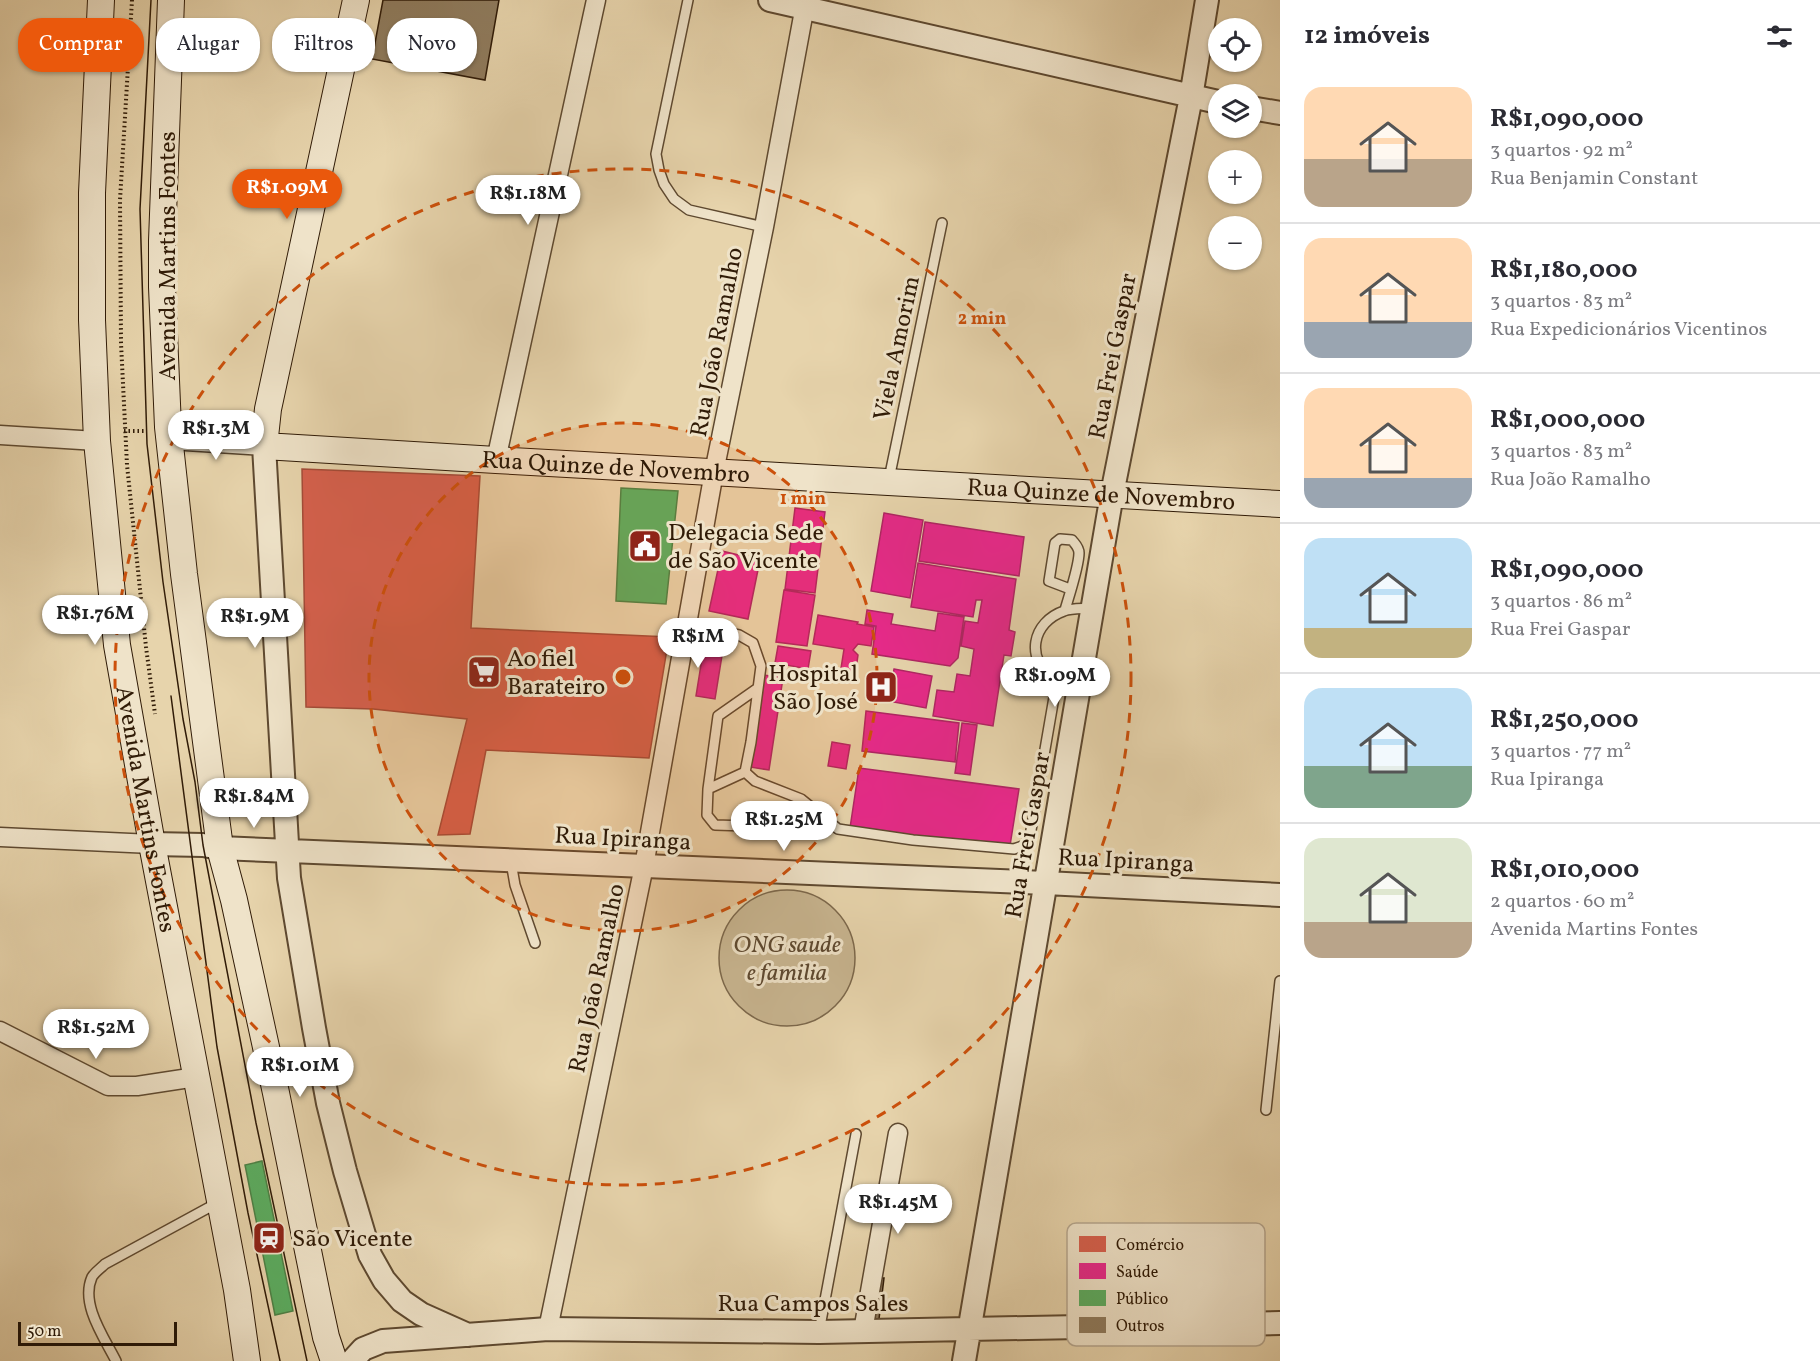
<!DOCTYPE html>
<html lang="pt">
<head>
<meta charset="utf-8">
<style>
  :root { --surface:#fff; --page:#f7f7f7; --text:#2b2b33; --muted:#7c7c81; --line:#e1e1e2; --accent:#ea580c }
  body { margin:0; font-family:Vollkorn,serif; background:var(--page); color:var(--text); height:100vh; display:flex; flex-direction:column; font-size:22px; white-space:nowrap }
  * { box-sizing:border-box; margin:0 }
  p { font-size:20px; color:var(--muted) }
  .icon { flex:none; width:33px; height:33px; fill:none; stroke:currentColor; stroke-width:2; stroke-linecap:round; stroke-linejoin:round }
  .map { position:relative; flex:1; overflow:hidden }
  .details { display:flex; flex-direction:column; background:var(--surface); width:540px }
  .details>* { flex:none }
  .guide { position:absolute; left:18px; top:18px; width:570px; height:54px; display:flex; gap:12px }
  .controls { position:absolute; left:1208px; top:18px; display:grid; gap:12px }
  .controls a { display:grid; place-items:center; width:54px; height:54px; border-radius:50%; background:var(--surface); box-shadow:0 2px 4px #0004; font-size:30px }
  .scale { position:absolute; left:18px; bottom:15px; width:159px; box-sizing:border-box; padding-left:6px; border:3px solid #301b07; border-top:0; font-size:16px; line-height:21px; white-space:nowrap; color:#301b07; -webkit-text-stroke:4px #efe3c9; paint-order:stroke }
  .price { position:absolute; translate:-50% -51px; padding:0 14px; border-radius:21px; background:#fff; color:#222; font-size:20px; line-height:39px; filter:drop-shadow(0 2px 3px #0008) }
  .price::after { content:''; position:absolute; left:50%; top:36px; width:18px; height:14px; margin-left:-9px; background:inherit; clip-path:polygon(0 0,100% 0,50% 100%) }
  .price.selected { background:var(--accent); color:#fff }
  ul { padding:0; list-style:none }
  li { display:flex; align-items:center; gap:18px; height:150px; padding:0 24px }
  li+li { border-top:2px solid var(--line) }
  li span { display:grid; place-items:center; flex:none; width:168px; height:120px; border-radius:18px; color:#555 }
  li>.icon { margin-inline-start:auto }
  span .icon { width:72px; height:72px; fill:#fffc; stroke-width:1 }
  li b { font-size:26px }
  h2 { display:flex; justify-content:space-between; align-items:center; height:72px; padding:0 24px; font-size:26px }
  .tag { padding:0 21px; border-radius:24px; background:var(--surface); box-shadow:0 2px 4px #0004; font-size:21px; line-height:54px }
  .tag.selected { background:var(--accent); color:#fff }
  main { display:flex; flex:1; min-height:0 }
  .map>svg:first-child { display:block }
  .green { fill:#c8b590; stroke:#7c684c; stroke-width:1.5 }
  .shops { fill:#d6604d; stroke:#a44b38; stroke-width:1.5 }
  .health { fill:#e7298a; stroke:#b02563; stroke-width:1.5 }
  .public { fill:#5aae61; stroke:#4d8246; stroke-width:1.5 }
  .building { fill:#8f7b5d; stroke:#301b07; stroke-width:1.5 }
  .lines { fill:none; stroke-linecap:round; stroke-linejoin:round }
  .service-casing { stroke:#5e4930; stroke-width:12 }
  .minor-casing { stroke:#5e4930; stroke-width:21 }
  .tertiary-casing { stroke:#5e4930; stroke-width:26 }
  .secondary-casing { stroke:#301b07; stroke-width:28 }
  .path { stroke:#301b07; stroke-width:4; stroke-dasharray:1.5 3; stroke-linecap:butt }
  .service { stroke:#efe3c9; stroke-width:9 }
  .minor { stroke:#efe3c9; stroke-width:18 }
  .tertiary { stroke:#efe3c9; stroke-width:22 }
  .secondary { stroke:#efe3c9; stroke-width:26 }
  .tram { stroke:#301b07; stroke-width:1.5 }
  .ring { fill:none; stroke:#cc500b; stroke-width:3; stroke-dasharray:10 8 }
  .labels { text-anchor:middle; stroke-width:6; stroke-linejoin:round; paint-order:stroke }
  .street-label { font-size:24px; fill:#301b07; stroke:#efe3c9 }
  .poi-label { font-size:24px; fill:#301b07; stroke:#efe3c9; text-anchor:start }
  .park-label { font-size:24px; font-style:italic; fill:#5e4930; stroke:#efe3c9 }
  .key { fill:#efe3c9; stroke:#b6a78f; stroke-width:1.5 }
  .key-label { font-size:16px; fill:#301b07 }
  .centre { fill:#cc500b; stroke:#efe3c9; stroke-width:3 }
  .ring-label { font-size:18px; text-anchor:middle; font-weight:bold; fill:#cc500b; stroke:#efe3c9; stroke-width:6; stroke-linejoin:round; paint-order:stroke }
</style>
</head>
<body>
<main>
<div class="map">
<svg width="1280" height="1361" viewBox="0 0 1280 1361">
  <rect width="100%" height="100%" fill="#e7d4ac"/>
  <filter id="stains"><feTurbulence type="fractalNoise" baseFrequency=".00333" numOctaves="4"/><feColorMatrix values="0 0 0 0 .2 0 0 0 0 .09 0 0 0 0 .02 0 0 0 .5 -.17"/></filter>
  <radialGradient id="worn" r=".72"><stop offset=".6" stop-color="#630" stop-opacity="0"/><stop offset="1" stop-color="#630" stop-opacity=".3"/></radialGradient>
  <!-- green -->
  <path class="green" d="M719 958a68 68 0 1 1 136 0a68 68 0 1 1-136 0Z"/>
  <!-- shops -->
  <path class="shops" d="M302,469L480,476L471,628L669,637L649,758L486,750L470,834L438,835L467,719L373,709L306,707Z"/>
  <!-- health -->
  <path class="health" d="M795,508L825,512L815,593L785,589Z
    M884,513L923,520L910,598L871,591Z
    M925,522L1024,537L1019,576L919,561Z
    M722,551L760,560L748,619L709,611Z
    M918,563L1016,579L1009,630L1015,632L1011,656L1004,655L993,726L933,716L937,690L954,692L957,674L970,676L974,649L961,646L965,621L978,623L982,600H976L973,617L911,607Z
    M784,590L815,595L807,646L776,642Z
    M867,610L893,614L891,624L935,631L938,613L964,617L958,658L950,666L872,654L876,626L865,624Z
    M818,615L858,622L857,624L874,627L871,646L858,644L853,650L858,655L854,683L839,681L844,649L813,644Z
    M705,640L724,643L715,699L696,696Z
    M778,646L811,651L808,669L775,663Z
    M894,669L932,676L926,708L888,701Z
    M757,674L783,678L769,770L744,766Z
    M866,711L959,723L955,762L862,751Z
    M962,723L977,725L970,775L955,773Z
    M832,742L850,745L846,769L828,766Z
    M859,768L1019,789L1009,852L850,828Z"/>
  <!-- public -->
  <path class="public" d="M621,488L678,491L666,604L616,601Z
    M262,1161L293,1311L275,1315L245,1165Z"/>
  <!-- building -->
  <path class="building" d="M383,0H499L485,80L372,59Z
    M875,1278H884L879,1319L868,1318Z"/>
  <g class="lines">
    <defs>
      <path id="service" d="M688,0L656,154L659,170L664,184L674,199L689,210L764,227
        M889,479L942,223
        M1065,610C1069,596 1079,566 1079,553C1079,547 1075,544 1072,540L1060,539L1055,543L1049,581L1070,589
        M688,625L739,635L753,643L761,666L751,742L745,772L755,781L801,799L838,829L913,840L1014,849L1025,845L1030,836L1057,680
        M1078,685C1071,683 1061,683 1055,679C1024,660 1032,622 1064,611C1072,608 1084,609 1092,608
        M745,772L708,789L707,815L715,825L747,826L823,818
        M708,789L718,716L758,688
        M511,862L515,885L535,943
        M1266,1110L1280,981
        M819,1332L856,1134
        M116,1361C104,1337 80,1304 92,1277C95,1272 101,1268 105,1264L219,1202"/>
      <path id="minor" d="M0,435L97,441
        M170,440L264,446
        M496,460L596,0
        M0,837L152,844
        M0,1031L108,1086H137L196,1077
        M548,1329L644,866L714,472L764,227L806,0
        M863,1331L898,1133"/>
      <path id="tertiary" d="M770,0L1218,102
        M1251,108L1280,113
        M264,446L289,878L314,1028L328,1103L345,1171L370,1255L384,1280L402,1301L421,1314L468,1335
        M152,844L203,845L220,848L1046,883L1280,895
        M352,1361L363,1349L383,1341L548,1329L819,1332L1280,1323
        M964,1361L1112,494L1191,97L1207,0"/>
      <g id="secondary">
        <path id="s1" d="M101,0L92,193V320L97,441L117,645L152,844L237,1290L247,1361"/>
        <path d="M171,0L162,241V287L168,427L184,574L220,848L234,900L276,1093L318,1300L326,1337L334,1361"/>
        <path id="s2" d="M356,0L268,409L264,446L496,460L1280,504"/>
      </g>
    </defs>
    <!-- service casing -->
    <use href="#service" class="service-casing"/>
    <!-- minor casing -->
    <use href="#minor" class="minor-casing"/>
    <!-- tertiary casing -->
    <use href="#tertiary" class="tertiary-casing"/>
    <!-- secondary casing -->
    <use href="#secondary" class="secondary-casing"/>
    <!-- path -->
    <path class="path" d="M132,0L120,200L121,343L127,465L146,647L155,714
      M124,431H146"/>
    <!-- service -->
    <use href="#service" class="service"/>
    <!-- minor -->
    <use href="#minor" class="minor"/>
    <!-- tertiary -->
    <use href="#tertiary" class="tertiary"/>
    <!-- secondary -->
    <use href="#secondary" class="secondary"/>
    <!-- tram -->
    <path class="tram" d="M151,0L140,209L147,444L163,582L183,719L195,782L203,845L256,1123L307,1361
      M171,696L217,1047L248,1213L280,1361"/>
  </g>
  <!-- distance rings -->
  <circle cx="623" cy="677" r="254" fill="#cc500b" fill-opacity=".12"/>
  <g class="ring">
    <circle cx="623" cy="677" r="254"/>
    <circle cx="623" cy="677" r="508"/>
  </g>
  <!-- icons -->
  <defs>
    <symbol id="civic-square" viewBox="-11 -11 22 22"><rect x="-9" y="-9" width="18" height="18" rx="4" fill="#8f2418" stroke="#efe3c9"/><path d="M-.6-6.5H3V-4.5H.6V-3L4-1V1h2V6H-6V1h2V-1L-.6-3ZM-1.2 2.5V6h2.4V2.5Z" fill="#fff"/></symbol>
    <symbol id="supermarket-square" viewBox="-11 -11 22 22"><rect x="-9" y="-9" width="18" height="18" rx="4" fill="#8f2418" stroke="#efe3c9"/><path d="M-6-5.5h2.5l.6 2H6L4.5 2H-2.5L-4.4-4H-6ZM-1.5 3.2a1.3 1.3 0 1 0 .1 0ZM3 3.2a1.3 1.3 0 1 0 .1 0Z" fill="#fff"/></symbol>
    <symbol id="hospital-square" viewBox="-11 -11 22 22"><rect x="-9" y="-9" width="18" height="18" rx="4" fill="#8f2418" stroke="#efe3c9"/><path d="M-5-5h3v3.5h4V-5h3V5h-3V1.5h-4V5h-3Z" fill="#fff"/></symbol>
    <symbol id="station-square" viewBox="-11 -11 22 22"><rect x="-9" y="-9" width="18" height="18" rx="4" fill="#8f2418" stroke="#efe3c9"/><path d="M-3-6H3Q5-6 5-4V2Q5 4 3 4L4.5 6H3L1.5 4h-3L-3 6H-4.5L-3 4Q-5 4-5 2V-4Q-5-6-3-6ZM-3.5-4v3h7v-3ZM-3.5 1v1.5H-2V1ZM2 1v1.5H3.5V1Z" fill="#fff"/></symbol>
  </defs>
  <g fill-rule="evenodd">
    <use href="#civic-square" x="626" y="527" width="38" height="38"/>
    <use href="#supermarket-square" x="465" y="653" width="38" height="38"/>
    <use href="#hospital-square" x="862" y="668" width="38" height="38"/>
    <use href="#station-square" x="250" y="1219" width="38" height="38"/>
  </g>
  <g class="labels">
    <!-- street labels -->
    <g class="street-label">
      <text transform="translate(167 256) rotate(-90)" y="8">Avenida Martins Fontes</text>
      <text transform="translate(716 342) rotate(-79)" y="8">Rua João Ramalho</text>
      <text transform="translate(896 348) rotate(-78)" y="8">Viela Amorim</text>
      <text transform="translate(1112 356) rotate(-79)" y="8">Rua Frei Gaspar</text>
      <text dy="8" stroke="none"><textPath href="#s2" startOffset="808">Rua Quinze de Novembro</textPath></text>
      <text dy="8" stroke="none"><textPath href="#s2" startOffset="1294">Rua Quinze de Novembro</textPath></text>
      <text dy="8" stroke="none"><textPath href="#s1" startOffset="813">Avenida Martins Fontes</textPath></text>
      <text transform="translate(1027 835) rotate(-80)" y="8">Rua Frei Gaspar</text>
      <text transform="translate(623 838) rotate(3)" y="8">Rua Ipiranga</text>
      <text transform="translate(1126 860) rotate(3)" y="8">Rua Ipiranga</text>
      <text transform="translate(596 978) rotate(-78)" y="8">Rua João Ramalho</text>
      <text x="813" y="1311">Rua Campos Sales</text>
    </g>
    <!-- poi labels -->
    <g class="poi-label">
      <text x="668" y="540">Delegacia Sede<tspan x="668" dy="28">de São Vicente</tspan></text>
      <text x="507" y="666">Ao fiel<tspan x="507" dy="28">Barateiro</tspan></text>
      <text x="858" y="681" text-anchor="end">Hospital<tspan x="858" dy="28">São José</tspan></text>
      <text x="292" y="1246">São Vicente</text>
    </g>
    <!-- park labels -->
    <g class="park-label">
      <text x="787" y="952">ONG saude<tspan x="787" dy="28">e familia</tspan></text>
    </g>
  </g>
  <!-- legend -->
  <rect x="1067" y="1223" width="198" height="123" rx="9" class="key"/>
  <rect x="1079" y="1236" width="27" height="16" fill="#d6604d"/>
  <rect x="1079" y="1263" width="27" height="16" fill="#e7298a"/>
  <rect x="1079" y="1290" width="27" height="16" fill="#5aae61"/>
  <rect x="1079" y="1317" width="27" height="16" fill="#8f7b5d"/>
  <g class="key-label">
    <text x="1116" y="1250">Comércio</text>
    <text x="1116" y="1277">Saúde</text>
    <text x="1116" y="1304">Público</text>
    <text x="1116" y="1331">Outros</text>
  </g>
  <circle cx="623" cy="677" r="9" class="centre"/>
  <g class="ring-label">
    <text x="982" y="324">2 min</text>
    <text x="803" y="504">1 min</text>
  </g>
  <rect width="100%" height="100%" filter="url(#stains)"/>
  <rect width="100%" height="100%" fill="url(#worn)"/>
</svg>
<div class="controls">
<a><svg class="icon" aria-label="locate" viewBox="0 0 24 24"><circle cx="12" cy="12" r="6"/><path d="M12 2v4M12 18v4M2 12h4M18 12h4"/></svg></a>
<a><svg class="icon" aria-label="layers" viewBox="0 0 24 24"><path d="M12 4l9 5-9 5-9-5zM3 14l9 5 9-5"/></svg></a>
<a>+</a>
<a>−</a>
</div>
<div class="scale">50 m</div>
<b class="price selected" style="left:287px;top:220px">R$1.09M</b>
<b class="price" style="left:528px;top:226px">R$1.18M</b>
<b class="price" style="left:216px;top:461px">R$1.3M</b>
<b class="price" style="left:95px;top:646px">R$1.76M</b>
<b class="price" style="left:255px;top:649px">R$1.9M</b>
<b class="price" style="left:698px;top:669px">R$1M</b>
<b class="price" style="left:1055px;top:708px">R$1.09M</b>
<b class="price" style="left:254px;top:829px">R$1.84M</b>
<b class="price" style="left:784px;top:852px">R$1.25M</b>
<b class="price" style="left:96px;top:1060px">R$1.52M</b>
<b class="price" style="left:300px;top:1098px">R$1.01M</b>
<b class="price" style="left:898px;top:1235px">R$1.45M</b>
<div class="guide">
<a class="tag selected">Comprar</a>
<a class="tag">Alugar</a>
<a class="tag">Filtros</a>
<a class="tag">Novo</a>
</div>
</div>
<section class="details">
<h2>12 imóveis<svg class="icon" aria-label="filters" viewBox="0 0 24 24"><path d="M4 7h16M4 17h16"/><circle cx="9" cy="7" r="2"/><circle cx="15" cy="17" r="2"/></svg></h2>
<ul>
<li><span style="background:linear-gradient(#ffd9b3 60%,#b9a48a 0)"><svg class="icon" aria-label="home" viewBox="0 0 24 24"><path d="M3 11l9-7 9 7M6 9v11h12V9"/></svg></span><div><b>R$1,090,000</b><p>3 quartos · 92 m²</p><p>Rua Benjamin Constant</p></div></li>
<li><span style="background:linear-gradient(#ffd9b3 70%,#9aa5b1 0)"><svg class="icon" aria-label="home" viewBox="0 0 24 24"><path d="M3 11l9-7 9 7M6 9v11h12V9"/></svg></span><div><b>R$1,180,000</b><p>3 quartos · 83 m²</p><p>Rua Expedicionários Vicentinos</p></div></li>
<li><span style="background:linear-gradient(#ffd9b3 75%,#9aa5b1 0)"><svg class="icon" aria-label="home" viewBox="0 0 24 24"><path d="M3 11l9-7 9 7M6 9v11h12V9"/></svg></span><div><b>R$1,000,000</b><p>3 quartos · 83 m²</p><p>Rua João Ramalho</p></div></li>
<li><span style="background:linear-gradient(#bfe0f5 75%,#c2b280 0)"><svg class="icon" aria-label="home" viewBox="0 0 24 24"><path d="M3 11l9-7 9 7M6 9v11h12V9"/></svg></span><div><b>R$1,090,000</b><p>3 quartos · 86 m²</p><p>Rua Frei Gaspar</p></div></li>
<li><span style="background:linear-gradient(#bfe0f5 65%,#7fa58c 0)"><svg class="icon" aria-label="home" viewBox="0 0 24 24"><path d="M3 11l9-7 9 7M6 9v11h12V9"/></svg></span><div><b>R$1,250,000</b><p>3 quartos · 77 m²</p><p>Rua Ipiranga</p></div></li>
<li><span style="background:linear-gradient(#dfe7d0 70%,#b9a48a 0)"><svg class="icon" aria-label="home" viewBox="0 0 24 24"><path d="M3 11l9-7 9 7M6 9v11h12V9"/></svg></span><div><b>R$1,010,000</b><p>2 quartos · 60 m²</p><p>Avenida Martins Fontes</p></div></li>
</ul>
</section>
</main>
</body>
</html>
